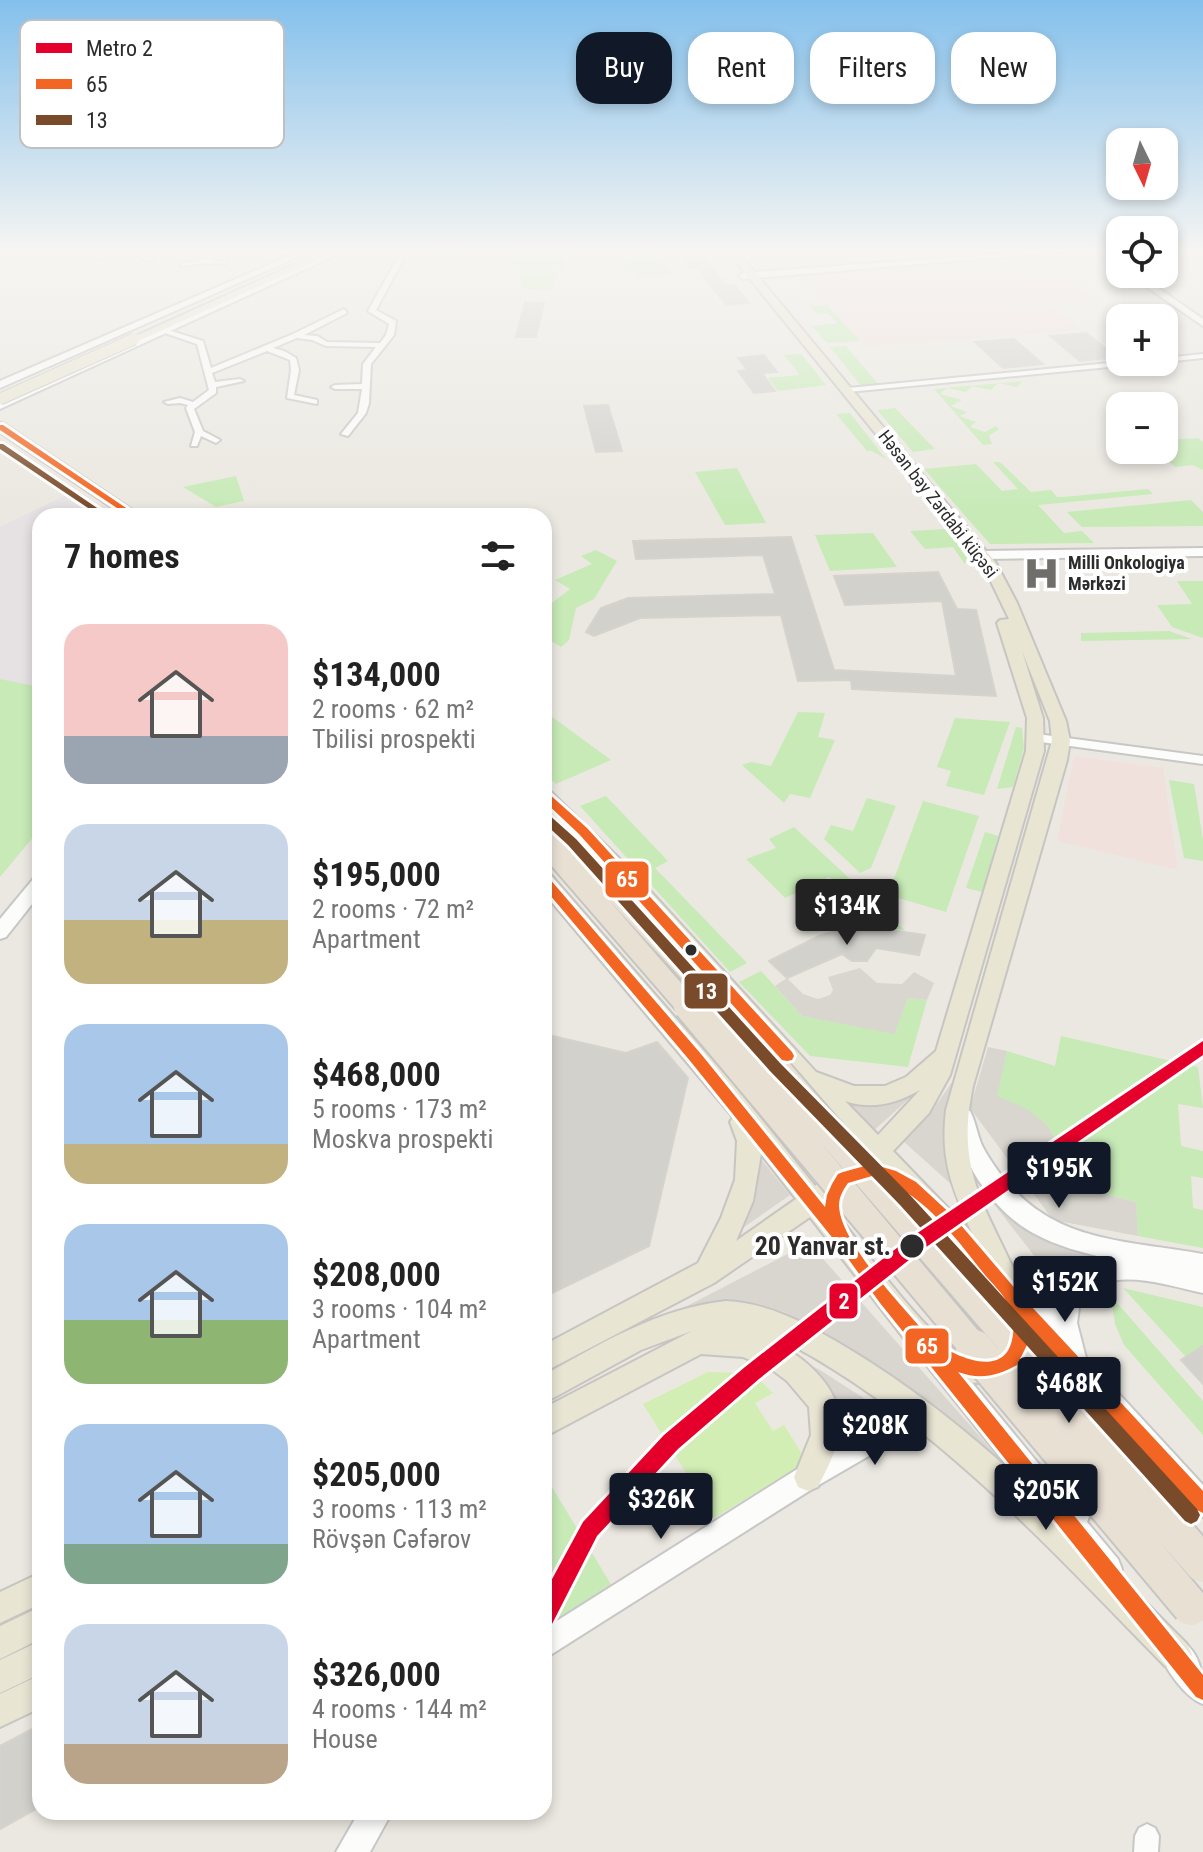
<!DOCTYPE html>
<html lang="en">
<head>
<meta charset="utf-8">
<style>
  :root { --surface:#fff; --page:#f6f6f6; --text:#222; --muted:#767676; --accent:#111827 }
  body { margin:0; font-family:"Roboto Condensed",sans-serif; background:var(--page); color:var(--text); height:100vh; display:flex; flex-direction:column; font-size:30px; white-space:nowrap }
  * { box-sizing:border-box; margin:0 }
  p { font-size:26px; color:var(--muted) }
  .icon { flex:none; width:44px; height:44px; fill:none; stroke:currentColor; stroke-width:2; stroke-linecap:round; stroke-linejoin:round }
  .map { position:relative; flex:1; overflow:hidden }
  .details { position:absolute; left:32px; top:508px; width:520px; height:1312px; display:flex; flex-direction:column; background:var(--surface); border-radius:24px; box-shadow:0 4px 12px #0003 }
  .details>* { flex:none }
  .top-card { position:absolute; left:576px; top:32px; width:506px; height:72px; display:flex; gap:16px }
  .needle { width:52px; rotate:175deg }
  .fabs { position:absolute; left:1106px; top:128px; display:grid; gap:16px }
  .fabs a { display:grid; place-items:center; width:72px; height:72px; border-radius:16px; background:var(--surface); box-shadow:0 4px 12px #0003; font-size:40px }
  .price { position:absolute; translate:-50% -68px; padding:0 18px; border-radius:8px; background:var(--accent); color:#fff; font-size:26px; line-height:52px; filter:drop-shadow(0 2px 4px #0008) }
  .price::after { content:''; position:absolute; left:50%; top:48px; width:24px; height:18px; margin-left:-12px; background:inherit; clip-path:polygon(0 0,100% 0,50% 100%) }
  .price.active { background:#222; color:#fff }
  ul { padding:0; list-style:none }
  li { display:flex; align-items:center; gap:24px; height:200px; padding:0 32px }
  li span { display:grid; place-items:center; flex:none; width:224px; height:160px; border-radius:24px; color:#555 }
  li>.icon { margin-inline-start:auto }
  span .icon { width:96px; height:96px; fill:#fffc; stroke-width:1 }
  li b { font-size:34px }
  h2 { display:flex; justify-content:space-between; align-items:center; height:96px; padding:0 32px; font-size:34px }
  .tag { padding:0 28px; border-radius:24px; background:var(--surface); box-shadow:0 4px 12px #0003; font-size:28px; line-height:72px }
  .tag.active { background:var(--accent); color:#fff }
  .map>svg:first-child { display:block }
  .industrial { fill:#e6e2e4 }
  .medical { fill:#f1e1dd }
  .green { fill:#c7eab7 }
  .pitch { fill:#d3eeb4 }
  .plaza { fill:#d9d6d0 }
  .building { fill:#d3d1cc; stroke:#d6d3cd; stroke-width:2 }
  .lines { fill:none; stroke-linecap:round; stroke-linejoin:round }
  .street-casing { stroke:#c8c7c7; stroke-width:4 }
  .secondary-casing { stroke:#c8c7c7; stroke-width:4 }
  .primary-casing { stroke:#c6c5c2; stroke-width:4 }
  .highway-casing { stroke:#c6c5c2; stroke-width:4 }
  .street { fill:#fcfcfa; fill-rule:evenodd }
  .secondary { fill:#fcfcfa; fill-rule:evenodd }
  .primary { fill:#e9e5d3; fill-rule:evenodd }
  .highway { fill:#e9e0d4; fill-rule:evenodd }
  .primary-bridge-casing { stroke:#c6c5c2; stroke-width:13; stroke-linecap:butt }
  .highway-bridge-far1-casing { stroke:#c6c5c2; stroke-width:32; stroke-linecap:butt }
  .highway-bridge-casing { stroke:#c6c5c2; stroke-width:40; stroke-linecap:butt }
  .primary-bridge { stroke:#e9e5d3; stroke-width:11 }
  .highway-bridge-far1 { stroke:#e9e0d4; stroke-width:28 }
  .highway-bridge { stroke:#e9e0d4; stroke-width:36 }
  .bus-1-casing { stroke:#fff; stroke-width:6 }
  .bus-2-casing { stroke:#fff; stroke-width:6 }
  .bus-1 { fill:#f26522; fill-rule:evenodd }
  .bus-2 { fill:#7a4b2a; fill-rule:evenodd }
  .metro-1-casing { stroke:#fff; stroke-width:6 }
  .metro-1 { fill:#e4002b; fill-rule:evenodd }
  .bus-dot { fill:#2c2c2c; stroke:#fff; stroke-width:3 }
  .labels { text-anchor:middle; stroke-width:8; stroke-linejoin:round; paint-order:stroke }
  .far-street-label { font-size:18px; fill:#2c2c2c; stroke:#fff }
  .far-poi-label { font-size:18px; font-weight:bold; fill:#2c2c2c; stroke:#fff; text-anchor:start }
  .near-stop-label { font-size:26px; font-weight:bold; fill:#2c2c2c; stroke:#fff; text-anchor:end }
  .key { fill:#fff; stroke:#c0c0c0; stroke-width:2 }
  .key-label { font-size:22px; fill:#2c2c2c }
  .line-badge { stroke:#fff; stroke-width:3 }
  .badge-label { font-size:22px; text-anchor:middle; font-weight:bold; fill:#fff }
</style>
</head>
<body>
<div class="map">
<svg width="1203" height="1852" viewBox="0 0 1203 1852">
  <rect width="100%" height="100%" fill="#ebe8e1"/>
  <!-- industrial -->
  <path class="industrial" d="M68,494L99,516H40V687L0,679V527Z"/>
  <!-- medical -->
  <path class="medical" d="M1040,257L1097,299L1049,303L1081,330L866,347L827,305L805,307L799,300L820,298L799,275L872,270L879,273L896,272L894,268Z
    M1074,756L1163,768L1178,870L1057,841Z"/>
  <!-- green -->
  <path class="green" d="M444,252H566L563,269L556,270L554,290L522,289L520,275L509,265L513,255L463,252L457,261L415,254L442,255Z
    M655,252L673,275L637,276L636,272L613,271L611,269L639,253Z
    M827,305L860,341L827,343L812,326L837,323L827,313L816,314L810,306Z
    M846,346L878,384L861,386L830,347Z
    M801,354L826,385L778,391L768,378L800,375L784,355Z
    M1022,381L1017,387L998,383L991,390L972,386L966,392L947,388L940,394L962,400L951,406L967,412L960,416L976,422L970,427L985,432L996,426L999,429L989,436L992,444L983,445L934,389C963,386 992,384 1022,381Z
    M896,408V409L935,449L913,452L877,410Z
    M850,413L881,453L886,459L872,451H867L836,414Z
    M1198,438L1203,442V470L1193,465L1175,467L1156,450H1164V440Z
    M993,462H1000L1031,492L1051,490L1057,497H1063L1148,489L1153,494L1038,505L1064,533L1082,531L1094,543L990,544L924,469L976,464L1002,491L1018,489Z
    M737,468L766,523L725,525L695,472Z
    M236,476L244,501L216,507L183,487Z
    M1191,500L1203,512V526L1082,527L1067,512Z
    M947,529L970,562L964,563L953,547L925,549L910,531Z
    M873,533L897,567L830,571L815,535Z
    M596,550L617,561L594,599L576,608L569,640L561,647L544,637V609L570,589L555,580L592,564L581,556Z
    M1177,581H1203V638L1172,627L1157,605L1192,604Z
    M1169,631L1192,639L1081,641V633Z
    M0,679L40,687V829L0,877Z
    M544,711L611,760L556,784L544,774Z
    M798,712L825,713L818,737L835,740L810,798L790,794L784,803L742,765L751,762L771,766Z
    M955,718L1010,722L984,795L946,786L951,771L937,767Z
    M1016,727L1022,728L1024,748L1013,787L997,789Z
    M1169,780L1194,784L1203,840V861L1184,858Z
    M606,796L668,861L655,868L747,963L730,972L580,806Z
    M867,798L896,806L871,868L860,873L824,839L831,825L853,831Z
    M923,801L979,816L946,912L888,895Z
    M794,827L850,879L844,889L829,877L785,898L746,859L776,848L769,839Z
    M985,832L998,836L983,892L966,888Z
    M862,892L905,930L865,926L863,920L843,921L834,913L815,922L808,915Z
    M761,971L802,1016L894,1033L908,998L927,1000L908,1067L810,1056L739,982Z
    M1061,1036L1198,1067L1203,1108L1178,1104L1181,1146L1203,1151V1178L1191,1176L1193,1208L1203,1210V1248L1138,1236L1136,1202L1071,1185C1062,1133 1044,1116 996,1096L1007,1051L1055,1066Z
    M1123,1288L1203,1307V1346L1186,1357Z
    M1111,1296L1203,1401V1435L1124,1345L1115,1324Z
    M544,1474L612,1586L544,1636Z"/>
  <!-- pitch -->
  <path class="pitch" d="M708,1372L752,1373L773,1393L755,1403L773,1431L784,1425L807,1462L714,1518L643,1404Z"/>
  <!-- plaza -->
  <path class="plaza" d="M860,968L877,983L902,984L914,972L934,983L927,1000L908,998L894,1034L802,1016L775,986L787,978L803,994L818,999L830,995L833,990L828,977Z
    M988,1047L1007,1051L997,1096L1027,1109L1047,1125L1066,1156L1071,1185L1136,1202L1138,1236L1053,1220L970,1108Z
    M952,1082L945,1128V1163L952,1185L903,1141L927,1118Z
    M826,1093L878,1103L911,1097L871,1133Z
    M963,1152L1018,1223L1031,1233L1076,1250L1122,1257L1093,1258L1046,1271L970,1173Z
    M761,1159L790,1195L737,1232L756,1182Z
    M809,1243L1022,1484L885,1370L826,1333L784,1312L759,1304L739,1302L685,1307Z
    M777,1348L820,1370L890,1415L848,1442L837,1415Z"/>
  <!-- building -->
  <path class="building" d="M698,252L725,285H734L749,303L726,305L698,269H692L679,253Z
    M525,302L544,303L536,337H516Z
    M1086,333L1105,348L1117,357L1080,361L1050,336Z
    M1014,339L1043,364L1003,368L975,342Z
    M764,355L777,372L762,373L775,391L754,393L738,371L747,370L738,358Z
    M608,405L622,451L596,452L584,406Z
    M791,537L834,670L956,676L942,601L845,605L834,576L938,572L957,609L976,610L996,696L852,689L851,680L798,681L781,615L640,618L594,636L586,632L601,608L628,598L775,594L763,555L636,559L633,541Z
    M863,920L865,926L925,935L919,955L876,948L867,961H852L842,954L787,978L769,961L819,936L845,928L843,921Z
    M544,1034L626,1053L657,1042L688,1078L649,1246L544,1297Z
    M1203,1346V1384L1181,1360Z
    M40,1725V1807L0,1829V1746Z"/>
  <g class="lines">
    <defs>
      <path id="street" d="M82,252H92L108,258L105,260Z
        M137,252H143V254L153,259L150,261L137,256Z
        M212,252H219L212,260L227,262V264L207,263L183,266L180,264L205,259Z
        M270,252H288L300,255L297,257Z
        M401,252H407L376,310L396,321L394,335L371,364L369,403L366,413L348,436L341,434L358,413L362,389H335L331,387L335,385L362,384L363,364L376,347L326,346L312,340L297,338L273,348L284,351L296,358L299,370L294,395L317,400V404L287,398L291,370L290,360L267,351L212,373L215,382L240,379L244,381L216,387V393L194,409L203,431L220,440L216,443L201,436L197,446H191L195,432L186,408L188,405L180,403L168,404L164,402L180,398L193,402L209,390L197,344L165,333V329L203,341L211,368L293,334L344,309L347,313L304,335L317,336L327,342L380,343L386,335L389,324L368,311Z
        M1203,354V358L1164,362H1163L1164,358Z
        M1120,362H1144L1140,364L848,392L844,390L848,388Z
        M1037,734L1203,756V764L1033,741L1031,738Z
        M1147,1824L1155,1828L1159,1836L1158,1852H1134L1135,1836L1139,1828Z"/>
      <path id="secondary" d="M298,252H309L0,388V381Z
        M332,252H343L0,409V402Z
        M1025,252H1061L743,279L739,276L743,273Z
        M1094,252H1104L1120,262V269Z
        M1128,274H1138L1203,319V326Z
        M1203,548V556L984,559L978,555L984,551Z
        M40,876V894L6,937L0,939V919L34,878Z
        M963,1108L970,1111C977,1124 977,1138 985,1151C1039,1243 1110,1238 1203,1254V1293C1163,1284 1117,1268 1081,1292L1077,1323L1086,1358L1203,1485V1517L1194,1513L1156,1471L1144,1469L1122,1456L1091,1449L1087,1440L1091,1431L1100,1427L1119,1430L1038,1340L1030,1343L1022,1340L1018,1332L1022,1323L1010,1306L1014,1298L1022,1295L1036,1305C1054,1281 1080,1261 1110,1259C1084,1253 1056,1246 1033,1233C994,1212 959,1160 953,1117L956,1111Z
        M937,1347L946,1351L1051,1479L1058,1453L1067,1449L1076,1453L1080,1462L1076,1485L1089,1517L1087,1522L1118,1559L1122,1569L1118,1579L1108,1583L1098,1579L928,1367L925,1359L928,1351Z
        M933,1410L942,1414L946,1423L942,1432L898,1439L817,1486L544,1659V1629L799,1468L880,1421L903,1411Z
        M1171,1635C1203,1648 1203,1675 1203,1704C1184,1697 1165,1668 1157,1649L1161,1639Z
        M359,1812H392L370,1852H336Z"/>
      <path id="primary" d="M322,252H335L138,341L129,339Z
        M728,252H738L996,563L1017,603L1066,721L1070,741L1067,760L973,1086C956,1167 982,1201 1015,1272C1022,1287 1035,1306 1036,1322C1038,1359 1006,1389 969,1382C948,1378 932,1367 916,1354L810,1217L714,1283L544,1372V1345L698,1263L721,1218L735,1180L737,1141L730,1122L733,1117L544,893V873L551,875L733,1084L815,1186L861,1149L620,882L544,805V789L550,791L633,872L816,1072L854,1086H885L906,1077L936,1051L1026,751L1027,718L997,623L1000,620L1009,619L984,567ZM1022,651L1050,721L1052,741L946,1110C940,1160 952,1188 972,1233L893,1151L929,1113L950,1075L1044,751L1043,718ZM920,1090L878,1135L845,1101C871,1110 896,1104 920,1090ZM761,1154L796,1199L736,1241L753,1201ZM876,1165L989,1287L998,1291C1002,1299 1008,1310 1010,1319C1015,1348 988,1363 963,1354C930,1343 854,1236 829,1203Z
        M0,423L4,424L141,516H125L0,432Z
        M726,1301C771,1303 811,1326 849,1349C979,1427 1081,1538 1187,1644L1192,1655L1187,1666L1176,1671L1165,1666C1048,1547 937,1423 788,1343L779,1345C811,1361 846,1395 839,1434C836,1453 826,1470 818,1487L808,1491L798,1487L794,1477L811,1435L809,1407L787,1381L771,1369L743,1357L701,1354L544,1437V1408L692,1331L641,1350L544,1403V1375C602,1343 659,1308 726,1301Z
        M40,1573V1604L0,1623V1592Z
        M40,1607V1639L0,1659V1626Z
        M40,1641V1674L0,1693V1660Z
        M40,1675V1708L0,1727V1694Z"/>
      <path id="highway" d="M544,810L552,812L721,988L725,995L721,1002L712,1005L703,1002L607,898L701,1006L697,1013L688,1016L679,1013L544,857V834L549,836L544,830Z"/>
    </defs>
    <!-- street casing -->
    <use href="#street" class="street-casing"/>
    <!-- secondary casing -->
    <use href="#secondary" class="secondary-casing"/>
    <!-- primary casing -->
    <use href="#primary" class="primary-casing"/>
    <!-- highway casing -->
    <use href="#highway" class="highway-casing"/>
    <!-- street -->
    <use href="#street" class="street"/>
    <!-- secondary -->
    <use href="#secondary" class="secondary"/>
    <!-- primary -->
    <use href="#primary" class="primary"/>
    <!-- highway -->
    <use href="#highway" class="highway"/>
    <defs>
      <path id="primary-bridge" d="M0,399L134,339"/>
      <path id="highway-bridge-far1" d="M712,995L1018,1350
        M688,1006L976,1350"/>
      <path id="highway-bridge" d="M974,1348L1191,1607
        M1016,1348L1203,1564"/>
    </defs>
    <!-- primary-bridge casing -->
    <use href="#primary-bridge" class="primary-bridge-casing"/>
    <!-- highway-bridge-far1 casing -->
    <use href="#highway-bridge-far1" class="highway-bridge-far1-casing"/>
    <!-- highway-bridge casing -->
    <use href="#highway-bridge" class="highway-bridge-casing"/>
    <!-- primary-bridge -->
    <use href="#primary-bridge" class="primary-bridge"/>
    <!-- highway-bridge-far1 -->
    <use href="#highway-bridge-far1" class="highway-bridge-far1"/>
    <!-- highway-bridge -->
    <use href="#highway-bridge" class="highway-bridge"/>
    <defs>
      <path id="bus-1" d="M0,425H3L138,516H129L0,430Z
        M544,792L548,793L587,828L792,1052L794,1056L792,1060L787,1061L782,1060L579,834L544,801Z
        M544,876L548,877L701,1054L825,1207L827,1195L832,1184L838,1174L843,1172L872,1164L896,1171L916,1182L954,1217L1018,1292L1203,1491V1513L1197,1510L1029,1326L1027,1345L1017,1365C997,1376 980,1380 958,1372L1203,1675V1700L1196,1697L880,1303L839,1246L691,1062L544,888ZM872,1176C921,1190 955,1237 985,1275C993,1284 1003,1294 1008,1304C1013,1315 1015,1328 1012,1340C1003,1381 951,1354 931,1340C906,1309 841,1245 839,1206C839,1197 843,1190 848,1183Z"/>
      <path id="bus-2" d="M0,444H3L109,516H100L0,449Z
        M544,813L548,814L576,839L780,1063L910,1195L1197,1509L1200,1515L1197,1521L1191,1524L1185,1521L900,1205L770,1071L568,845L544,823Z"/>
    </defs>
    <!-- bus-1 casing -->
    <use href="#bus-1" class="bus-1-casing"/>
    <!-- bus-2 casing -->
    <use href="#bus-2" class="bus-2-casing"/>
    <!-- bus-1 -->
    <use href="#bus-1" class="bus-1"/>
    <!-- bus-2 -->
    <use href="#bus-2" class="bus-2"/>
    <defs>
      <path id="metro-1" d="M1203,1041V1055L919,1252L759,1379L678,1449L597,1536L552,1624L544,1627V1594L583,1522L664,1435L745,1367L907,1240Z"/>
    </defs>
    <!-- metro-1 casing -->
    <use href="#metro-1" class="metro-1-casing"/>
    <!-- metro-1 -->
    <use href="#metro-1" class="metro-1"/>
  </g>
  <!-- sky -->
  <linearGradient id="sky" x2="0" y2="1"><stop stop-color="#84c0ec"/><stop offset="0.49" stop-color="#f6f5f2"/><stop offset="1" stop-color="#f6f5f2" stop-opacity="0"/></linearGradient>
  <rect width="1203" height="511" fill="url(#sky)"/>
  <!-- icons -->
  <defs>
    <symbol id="hospital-bare" viewBox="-9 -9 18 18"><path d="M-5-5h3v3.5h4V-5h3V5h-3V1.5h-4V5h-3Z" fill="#6f6e6b" stroke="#fff" stroke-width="2.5" paint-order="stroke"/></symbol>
  </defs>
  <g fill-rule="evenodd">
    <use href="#hospital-bare" x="1016" y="548" width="51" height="51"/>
  </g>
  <!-- markers -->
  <g class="bus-dot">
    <circle cx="691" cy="950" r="7"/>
    <circle cx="912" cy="1246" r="13"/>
  </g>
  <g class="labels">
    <!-- far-street labels -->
    <g class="far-street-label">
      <text transform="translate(938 504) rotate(52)" y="6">Həsən bəy Zərdabi küçəsi</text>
    </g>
    <!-- far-poi labels -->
    <g class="far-poi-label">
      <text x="1068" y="569">Milli Onkologiya<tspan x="1068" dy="21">Mərkəzi</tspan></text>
    </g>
    <!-- near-stop labels -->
    <g class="near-stop-label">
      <text x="891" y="1255">20 Yanvar st.</text>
    </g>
  </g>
  <!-- legend -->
  <rect x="20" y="20" width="264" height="128" rx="12" class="key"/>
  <rect x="36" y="43" width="36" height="10" fill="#e4002b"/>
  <rect x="36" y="79" width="36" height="10" fill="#f26522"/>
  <rect x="36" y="115" width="36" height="10" fill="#7a4b2a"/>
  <g class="key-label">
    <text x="86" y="56">Metro 2</text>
    <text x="86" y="92">65</text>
    <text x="86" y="128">13</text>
  </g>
  <g class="line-badge">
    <rect x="604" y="860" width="46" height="39" rx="8" fill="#f26522"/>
    <rect x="683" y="972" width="46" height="38" rx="8" fill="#7a4b2a"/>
    <rect x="828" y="1282" width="31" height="38" rx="8" fill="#e4002b"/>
    <rect x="904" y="1327" width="46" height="38" rx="8" fill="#f26522"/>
  </g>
  <g class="badge-label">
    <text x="627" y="887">65</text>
    <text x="706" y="999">13</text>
    <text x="844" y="1309">2</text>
    <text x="927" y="1354">65</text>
  </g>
</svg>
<div class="fabs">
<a><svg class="needle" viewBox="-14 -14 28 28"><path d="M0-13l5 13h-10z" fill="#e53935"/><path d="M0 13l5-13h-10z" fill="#767676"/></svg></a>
<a><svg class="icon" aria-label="locate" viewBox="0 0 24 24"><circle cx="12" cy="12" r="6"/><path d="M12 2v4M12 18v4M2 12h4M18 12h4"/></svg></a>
<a>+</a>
<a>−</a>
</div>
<b class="price active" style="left:847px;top:947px">$134K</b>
<b class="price" style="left:1059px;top:1210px">$195K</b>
<b class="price" style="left:1065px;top:1324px">$152K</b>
<b class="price" style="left:1069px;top:1425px">$468K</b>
<b class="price" style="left:875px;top:1467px">$208K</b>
<b class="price" style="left:1046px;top:1532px">$205K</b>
<b class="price" style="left:661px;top:1541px">$326K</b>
<div class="top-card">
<a class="tag active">Buy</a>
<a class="tag">Rent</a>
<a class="tag">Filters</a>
<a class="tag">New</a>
</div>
<section class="details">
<h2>7 homes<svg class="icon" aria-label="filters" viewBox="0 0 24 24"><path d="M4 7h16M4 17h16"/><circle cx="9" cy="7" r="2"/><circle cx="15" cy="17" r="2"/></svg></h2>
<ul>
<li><span style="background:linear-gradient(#f6c9c9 70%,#9aa5b1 0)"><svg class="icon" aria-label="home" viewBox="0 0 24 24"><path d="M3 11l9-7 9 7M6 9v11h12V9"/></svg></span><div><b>$134,000</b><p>2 rooms · 62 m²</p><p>Tbilisi prospekti</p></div></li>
<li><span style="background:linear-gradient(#c9d6e8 60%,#c2b280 0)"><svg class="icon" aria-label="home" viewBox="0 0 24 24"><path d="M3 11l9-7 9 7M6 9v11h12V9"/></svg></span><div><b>$195,000</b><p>2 rooms · 72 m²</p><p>Apartment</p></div></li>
<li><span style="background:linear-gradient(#a9c7e8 75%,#c2b280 0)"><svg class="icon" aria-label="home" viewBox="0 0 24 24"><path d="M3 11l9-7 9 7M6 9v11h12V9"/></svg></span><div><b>$468,000</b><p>5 rooms · 173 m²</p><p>Moskva prospekti</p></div></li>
<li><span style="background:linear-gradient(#a9c7e8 60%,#8fb573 0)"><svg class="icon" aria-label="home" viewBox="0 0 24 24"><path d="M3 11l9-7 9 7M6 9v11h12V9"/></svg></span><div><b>$208,000</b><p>3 rooms · 104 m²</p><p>Apartment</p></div></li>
<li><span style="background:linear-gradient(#a9c7e8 75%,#7fa58c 0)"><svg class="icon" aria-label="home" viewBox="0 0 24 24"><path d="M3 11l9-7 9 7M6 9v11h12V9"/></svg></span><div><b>$205,000</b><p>3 rooms · 113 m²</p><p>Rövşən Cəfərov</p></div></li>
<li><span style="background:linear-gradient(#c9d6e8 75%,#b9a48a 0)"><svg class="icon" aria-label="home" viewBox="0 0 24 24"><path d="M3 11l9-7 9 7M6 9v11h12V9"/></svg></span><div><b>$326,000</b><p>4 rooms · 144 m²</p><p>House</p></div></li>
</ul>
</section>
</div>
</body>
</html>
